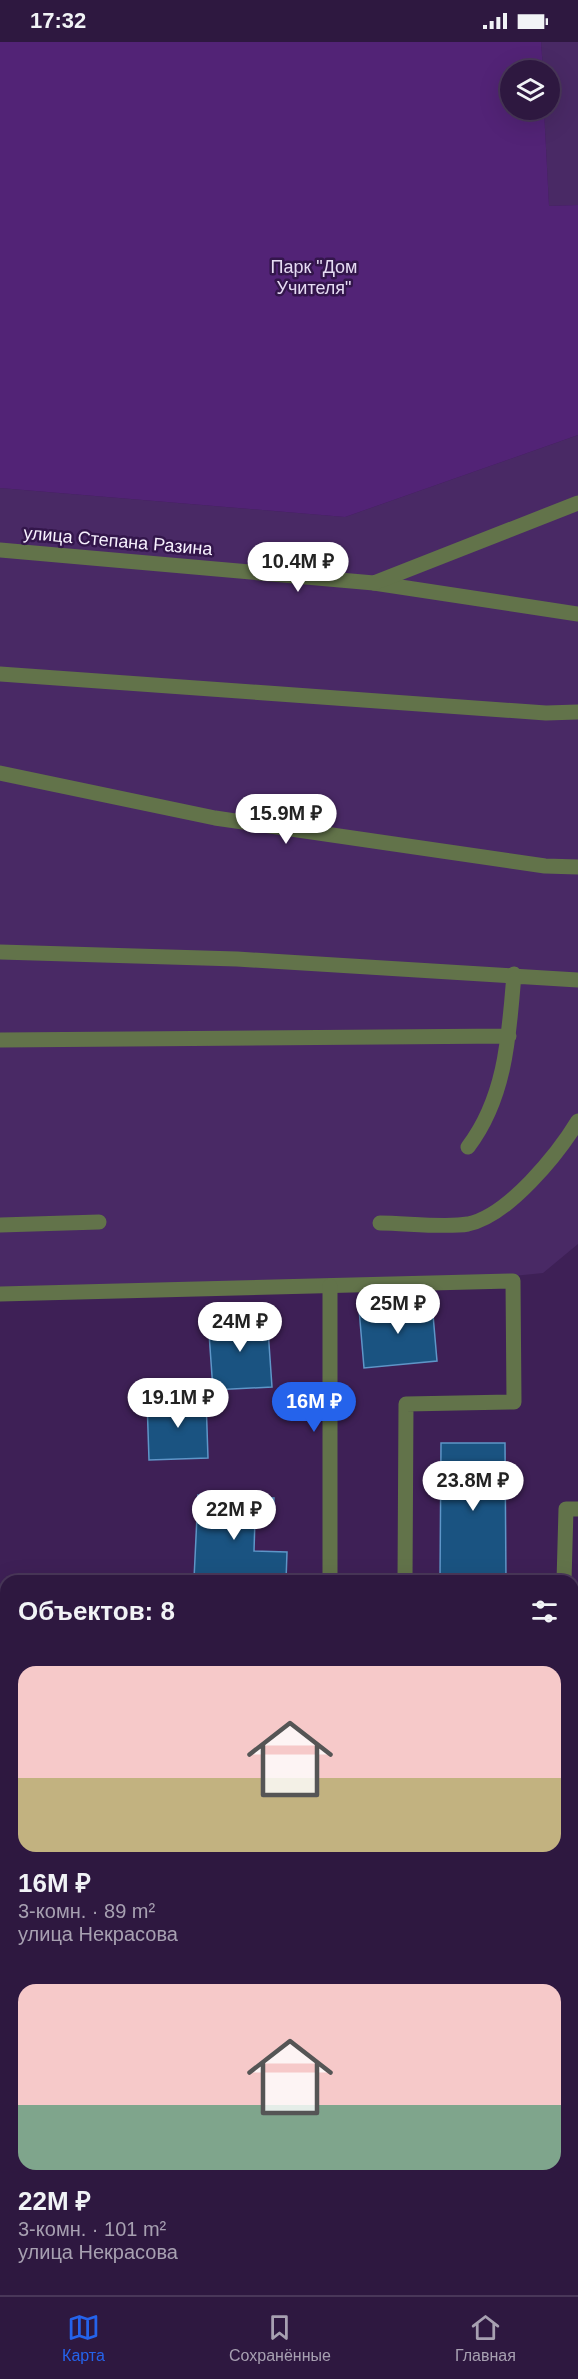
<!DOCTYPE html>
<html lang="ru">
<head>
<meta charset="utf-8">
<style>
  :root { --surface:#2e1840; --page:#3a254b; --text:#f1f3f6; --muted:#a7a0b1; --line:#493759; --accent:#2563eb }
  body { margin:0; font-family:Helvetica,sans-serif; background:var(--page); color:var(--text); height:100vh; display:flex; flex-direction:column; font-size:22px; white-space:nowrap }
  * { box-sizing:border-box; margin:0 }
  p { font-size:20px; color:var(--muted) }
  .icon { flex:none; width:33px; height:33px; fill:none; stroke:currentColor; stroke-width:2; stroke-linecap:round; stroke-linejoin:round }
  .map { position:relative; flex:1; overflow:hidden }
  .drawer { position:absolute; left:0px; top:1533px; width:579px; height:720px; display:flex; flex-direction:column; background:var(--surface); border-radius:18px 18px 0 0; box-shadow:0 6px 24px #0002,0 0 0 2px var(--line) }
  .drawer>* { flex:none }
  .buttons { position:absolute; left:500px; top:18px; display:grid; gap:12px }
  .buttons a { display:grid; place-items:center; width:60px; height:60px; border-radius:50%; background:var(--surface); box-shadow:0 6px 24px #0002,0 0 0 2px var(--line); font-size:30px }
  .price { position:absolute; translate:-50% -51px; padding:0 14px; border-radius:21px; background:#fff; color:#222; font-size:20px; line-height:39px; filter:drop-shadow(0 2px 3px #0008) }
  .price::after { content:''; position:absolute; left:50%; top:36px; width:18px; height:14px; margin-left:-9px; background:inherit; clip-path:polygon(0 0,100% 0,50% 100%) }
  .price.selected { background:var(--accent); color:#fff }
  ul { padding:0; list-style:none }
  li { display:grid; align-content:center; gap:12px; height:318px; padding:0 18px }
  li span { display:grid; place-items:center; height:186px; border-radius:18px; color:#555 }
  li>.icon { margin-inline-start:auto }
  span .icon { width:108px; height:108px; fill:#fffc; stroke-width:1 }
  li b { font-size:26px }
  h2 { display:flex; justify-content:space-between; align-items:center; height:72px; padding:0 18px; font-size:26px }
  .status { display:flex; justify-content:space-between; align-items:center; height:42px; padding:0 30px; background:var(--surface); direction:ltr }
  .status svg { height:16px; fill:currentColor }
  .dock { display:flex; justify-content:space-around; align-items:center; height:84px; border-top:2px solid var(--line); background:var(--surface); font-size:16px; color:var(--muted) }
  .dock a { display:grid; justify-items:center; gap:3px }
  .dock .selected { color:var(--accent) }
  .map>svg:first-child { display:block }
  .built { fill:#492965 }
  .green { fill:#522376 }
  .building { fill:#1a5381; stroke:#5e96c8; stroke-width:1.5 }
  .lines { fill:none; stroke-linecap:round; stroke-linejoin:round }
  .lane { stroke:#62734a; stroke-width:15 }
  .street { stroke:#62734a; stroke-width:15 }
  .secondary { stroke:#7d9854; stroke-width:15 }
  .labels { text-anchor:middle; stroke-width:5; stroke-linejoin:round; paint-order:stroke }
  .park-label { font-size:18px; fill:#e6dbf3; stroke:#33164b }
  .street-label { font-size:18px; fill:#f6f0fd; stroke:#33164b }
</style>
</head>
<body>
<div class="status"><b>17:32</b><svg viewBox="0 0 49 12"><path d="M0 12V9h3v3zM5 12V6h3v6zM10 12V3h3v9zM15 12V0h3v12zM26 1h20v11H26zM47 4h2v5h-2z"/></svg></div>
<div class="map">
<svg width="578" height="2253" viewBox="0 0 578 2253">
  <rect width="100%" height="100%" fill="#3e2056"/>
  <!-- built -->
  <path class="built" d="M541,0H578V163L549,164L544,68H549V28H543Z
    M578,393V1202L543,1231L394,1246L0,1259V446L345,475Z"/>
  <!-- green -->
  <path class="green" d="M0,0H541L543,28H510V68H544L549,164L578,163V393L345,475L0,446Z"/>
  <!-- building -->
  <path class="building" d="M432,1261L437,1319L364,1326L359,1267Z
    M267,1273L272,1345L213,1348L208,1277Z
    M206,1356L208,1416L149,1418L147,1358Z
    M441,1401H505L506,1539H440Z
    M198,1453L274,1456L273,1477H255L254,1509L287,1510L286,1539L194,1537Z
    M577,1600L578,1669H573V1601Z
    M0,1924H6V1974H0Z
    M573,1947H578V1978H573Z
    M162,2247H264L263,2253H162Z"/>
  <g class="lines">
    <!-- lane -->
    <path class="lane" d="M374,541L578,572
      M0,632L546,671L578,670
      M0,910L237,917L578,938
      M0,998L509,994
      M468,1105C506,1055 509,993 514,932
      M380,1181C405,1181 445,1186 468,1182C508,1174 558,1112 578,1079
      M0,1183L99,1180
      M0,1252L513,1239L514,1360L406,1362L405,1539
      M564,1539L566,1467H578"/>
    <!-- street -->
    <path class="street" d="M0,508L374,541L578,461
      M0,731L215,776L545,824L578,825
      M330,1539V1244
      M336,2247L337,2253"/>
    <!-- secondary -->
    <path class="secondary" d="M573,2020H578
      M0,2024H6"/>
  </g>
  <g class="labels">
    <!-- park labels -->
    <g class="park-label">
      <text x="314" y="231">Парк "Дом<tspan x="314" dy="21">Учителя"</tspan></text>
    </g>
    <!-- street labels -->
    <g class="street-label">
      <text transform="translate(118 499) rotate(5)" y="6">улица Степана Разина</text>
    </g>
  </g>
</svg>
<div class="buttons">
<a><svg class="icon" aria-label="layers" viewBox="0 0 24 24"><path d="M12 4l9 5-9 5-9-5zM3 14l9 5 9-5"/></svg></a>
</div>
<b class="price" style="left:298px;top:551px">10.4M ₽</b>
<b class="price" style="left:286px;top:803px">15.9M ₽</b>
<b class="price" style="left:398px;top:1293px">25M ₽</b>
<b class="price" style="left:240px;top:1311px">24M ₽</b>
<b class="price" style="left:178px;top:1387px">19.1M ₽</b>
<b class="price selected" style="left:314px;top:1391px">16M ₽</b>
<b class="price" style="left:473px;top:1470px">23.8M ₽</b>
<b class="price" style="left:234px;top:1499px">22M ₽</b>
<section class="drawer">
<h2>Объектов: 8<svg class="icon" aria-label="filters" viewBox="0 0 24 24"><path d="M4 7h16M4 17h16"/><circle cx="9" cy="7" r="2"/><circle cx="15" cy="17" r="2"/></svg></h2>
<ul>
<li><span style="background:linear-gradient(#f6c9c9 60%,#c2b280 0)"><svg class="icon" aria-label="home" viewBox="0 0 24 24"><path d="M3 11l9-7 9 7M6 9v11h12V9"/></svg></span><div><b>16M ₽</b><p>3-комн. · 89 m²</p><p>улица Некрасова</p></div></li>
<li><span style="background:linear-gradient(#f6c9c9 65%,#7fa58c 0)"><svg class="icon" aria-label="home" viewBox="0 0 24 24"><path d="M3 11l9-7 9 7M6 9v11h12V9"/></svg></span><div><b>22M ₽</b><p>3-комн. · 101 m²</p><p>улица Некрасова</p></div></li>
</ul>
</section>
</div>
<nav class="dock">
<a class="selected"><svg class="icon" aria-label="map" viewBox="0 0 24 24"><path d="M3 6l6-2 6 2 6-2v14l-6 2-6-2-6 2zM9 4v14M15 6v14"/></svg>Карта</a>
<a><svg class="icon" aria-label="saved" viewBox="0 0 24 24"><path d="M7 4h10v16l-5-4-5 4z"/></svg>Сохранённые</a>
<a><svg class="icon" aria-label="home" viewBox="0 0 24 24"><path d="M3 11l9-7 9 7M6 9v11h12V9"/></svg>Главная</a>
</nav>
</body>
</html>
